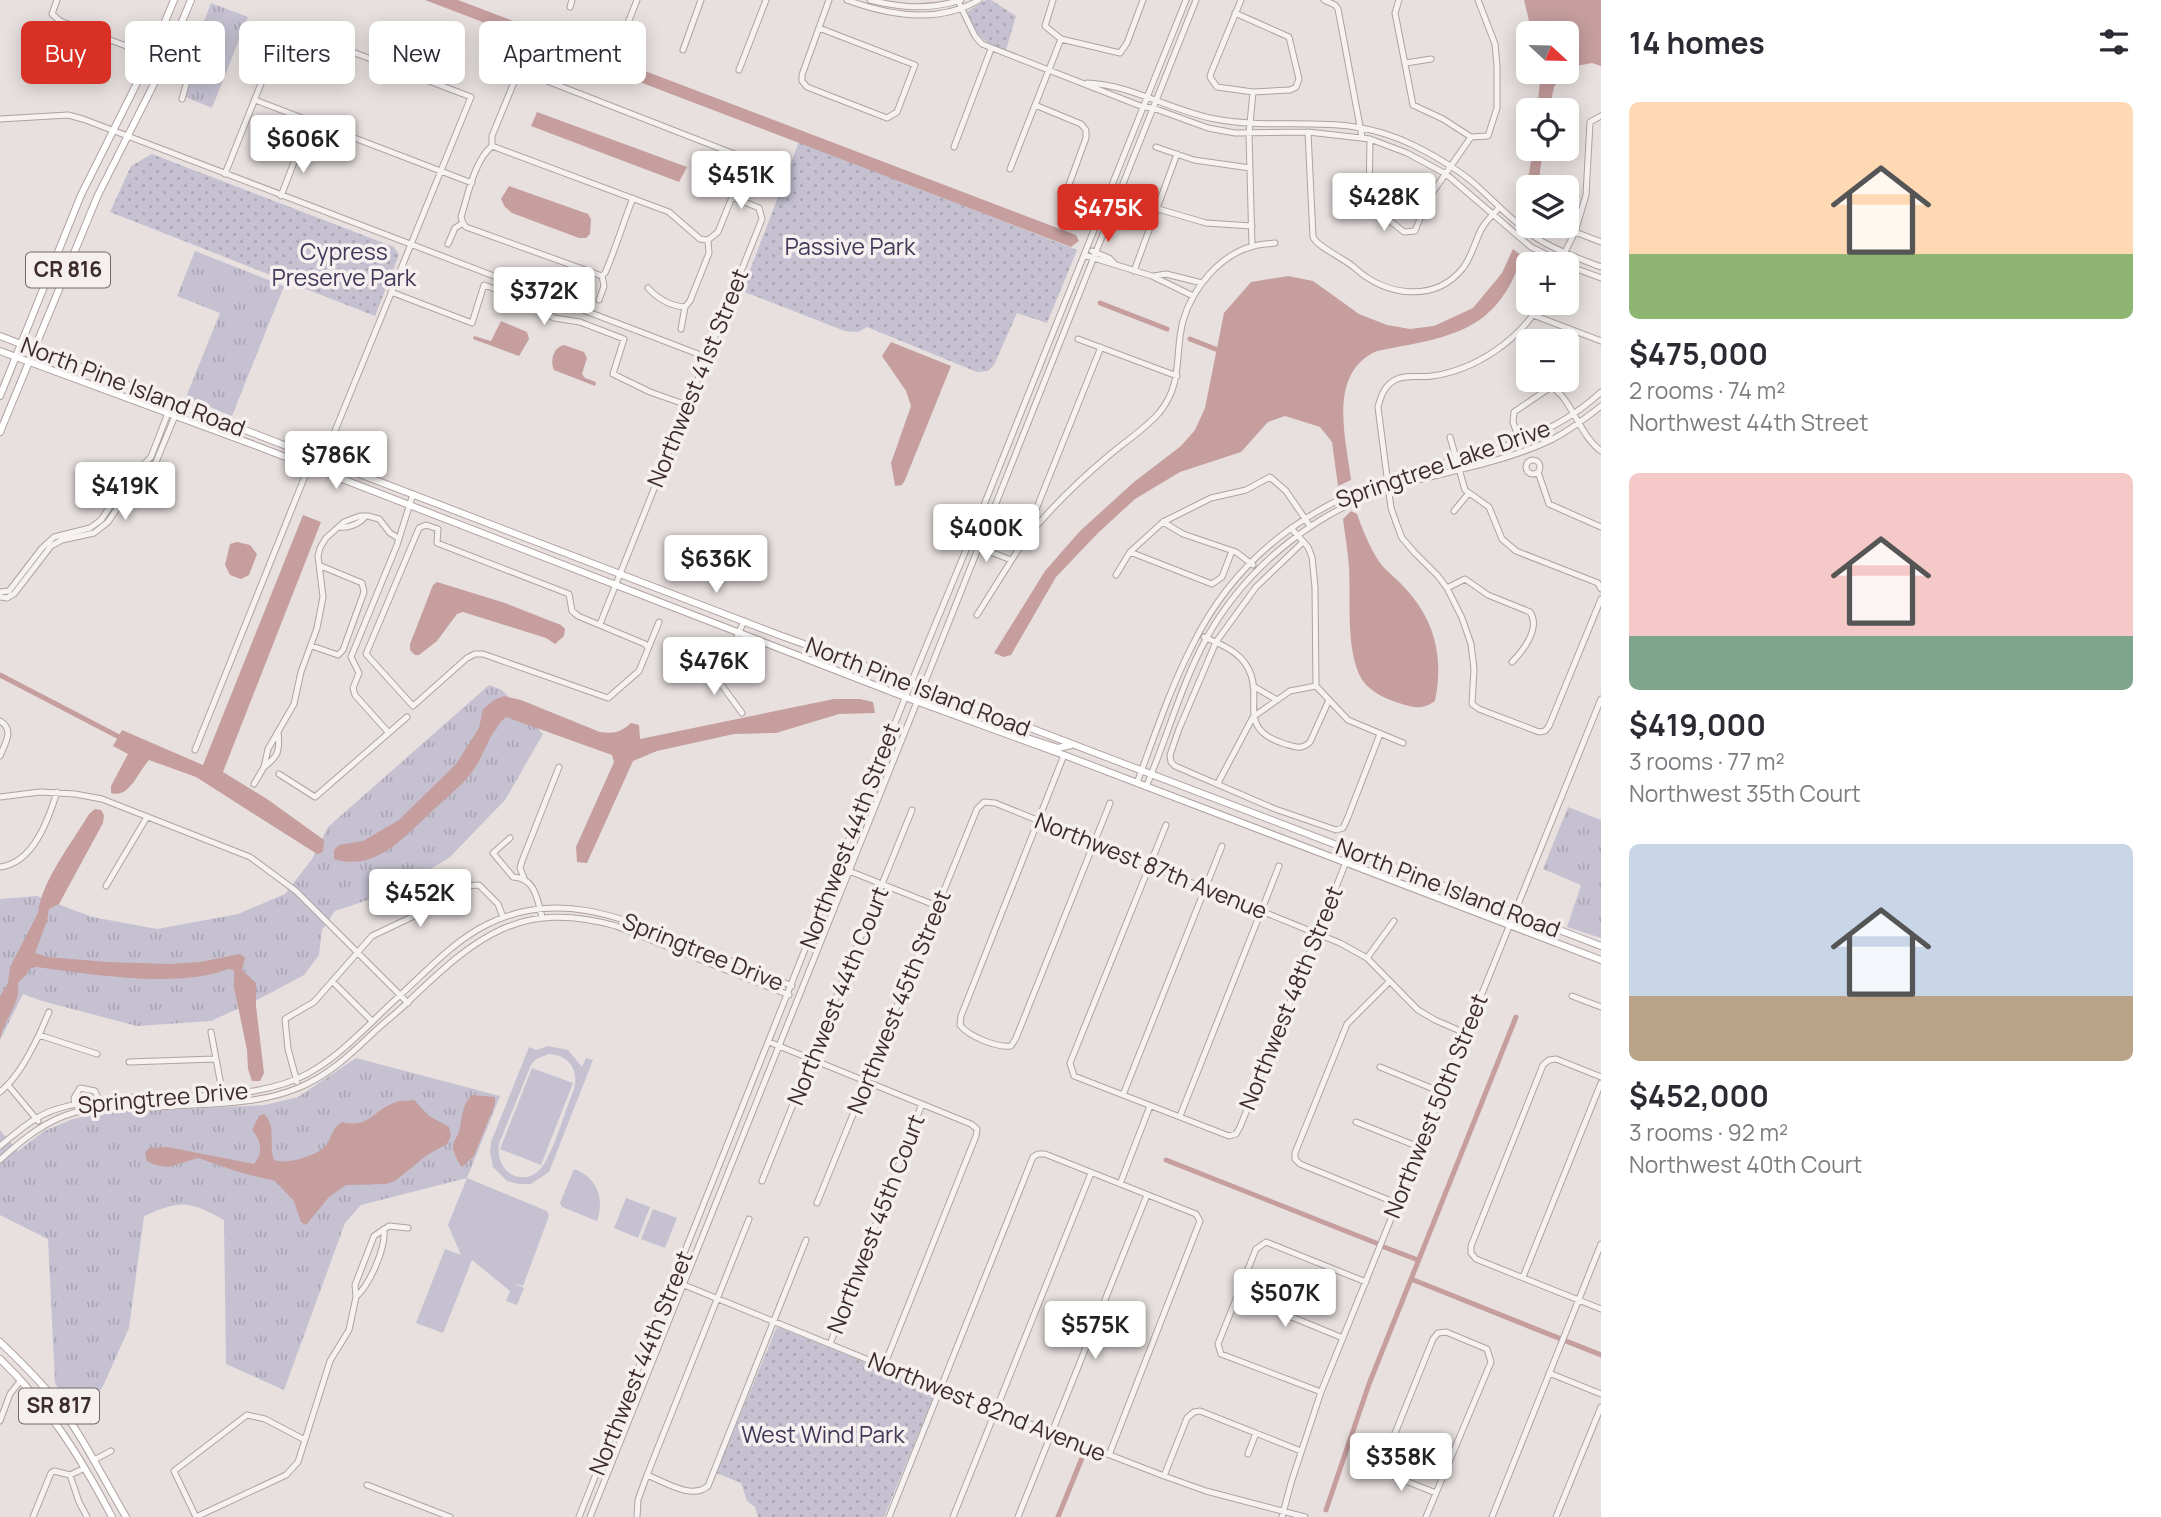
<!DOCTYPE html>
<html lang="en">
<head>
<meta charset="utf-8">
<style>
  :root { --surface:#fff; --page:#f2f2f3; --text:#2b2b33; --muted:#7c7c81; --accent:#d93025 }
  body { margin:0; font-family:Manrope,sans-serif; background:var(--page); color:var(--text); height:100vh; display:flex; flex-direction:column; font-size:26px; white-space:nowrap }
  * { box-sizing:border-box; margin:0 }
  p { font-size:23px; color:var(--muted) }
  .icon { flex:none; width:38px; height:38px; fill:none; stroke:currentColor; stroke-width:2; stroke-linecap:round; stroke-linejoin:round }
  .map { position:relative; flex:1; overflow:hidden }
  .drawer { display:flex; flex-direction:column; background:var(--surface); width:560px }
  .drawer>* { flex:none }
  .banner { position:absolute; left:21px; top:21px; width:665px; height:63px; display:flex; gap:14px }
  .needle { width:46px; rotate:112deg }
  .controls { position:absolute; left:1516px; top:21px; display:grid; gap:14px }
  .controls a { display:grid; place-items:center; width:63px; height:63px; border-radius:10px; background:var(--surface); box-shadow:0 4px 18px #0003; font-size:35px }
  .price { position:absolute; translate:-50% -60px; padding:0 16px; border-radius:7px; background:#fff; color:#222; font-size:23px; line-height:46px; filter:drop-shadow(0 2px 4px #0008) }
  .price::after { content:''; position:absolute; left:50%; top:42px; width:21px; height:16px; margin-left:-10px; background:inherit; clip-path:polygon(0 0,100% 0,50% 100%) }
  .price.active { background:var(--accent); color:#fff }
  ul { padding:0; list-style:none }
  li { display:grid; align-content:center; gap:14px; height:371px; padding:0 28px }
  li span { display:grid; place-items:center; height:217px; border-radius:10px; color:#555 }
  li>.icon { margin-inline-start:auto }
  span .icon { width:126px; height:126px; fill:#fffc; stroke-width:1 }
  li b { font-size:30px }
  h2 { display:flex; justify-content:space-between; align-items:center; height:84px; padding:0 28px; font-size:30px }
  .pill { padding:0 24px; border-radius:10px; background:var(--surface); box-shadow:0 4px 18px #0003; font-size:24px; line-height:63px }
  .pill.active { background:var(--accent); color:#fff }
  main { display:flex; flex:1; min-height:0 }
  .map>svg:first-child { display:block }
  .grass { fill:url(#grass-tufts) }
  .park { fill:url(#park-dots) }
  .garden { fill:#c5c1d1; fill-rule:evenodd }
  .water { fill:#c59e9d }
  .lines { fill:none; stroke-linecap:round; stroke-linejoin:round }
  .canal { stroke:#c59e9d; stroke-width:5 }
  .minor-casing { stroke:#ada3a1; stroke-width:7 }
  .major-casing { stroke:#b2a2a0; stroke-width:8 }
  .minor { stroke:#f6f2f2; stroke-width:5 }
  .major { stroke:#fff; stroke-width:6 }
  .labels { text-anchor:middle; stroke-width:7; stroke-linejoin:round; paint-order:stroke }
  .shield { fill:#f5efef; stroke:#746665; stroke-width:2 }
  .shield-label { font-size:21px; font-weight:bold; fill:#3d2c2a }
  .park-label { font-size:23px; fill:#423858; stroke:#f5efef }
  .street-label { font-size:23px; fill:#3d2c2a; stroke:#f5efef }
</style>
</head>
<body>
<main>
<div class="map">
<svg width="1601" height="1517" viewBox="0 0 1601 1517">
  <defs>
    <pattern id="grass-tufts" width="24" height="20" patternUnits="userSpaceOnUse" patternTransform="scale(1.75)"><rect width="24" height="20" fill="#c5c1d1"/><path d="M3 7l-1-3M5 7V3M7 7l1-3M15 17l-1-3M17 17v-4M19 17l1-3" fill="none" stroke="#aaa6b4"/></pattern>
    <pattern id="park-dots" width="8" height="8" patternUnits="userSpaceOnUse" patternTransform="scale(1.75)"><rect width="8" height="8" fill="#c5c1d1"/><path d="M2 2h.1M6 6h.1" fill="none" stroke="#aaa6b4" stroke-width="1.8" stroke-linecap="round"/></pattern>
  </defs>
  <rect width="100%" height="100%" fill="#e7e0df"/>
  <!-- grass -->
  <path class="grass" d="M211,3L248,17L212,108L183,96L196,63L189,60Z
    M195,251L284,286L232,416L186,397L220,313L177,296Z
    M489,685L502,690L543,734L505,800L449,858L389,893L335,911L322,930L319,955L304,975L259,999L211,1021L137,1026L42,1001L23,994L0,1040V899L37,896L92,917L157,929L238,914L285,894L312,859L328,827Z
    M1568,807L1601,820V938L1567,927L1581,885L1543,869Z
    M356,1058L500,1096L467,1178L361,1205L345,1223L284,1390L226,1364L224,1220C188,1200 181,1200 144,1216L129,1328L104,1384L83,1419L75,1416L55,1383L48,1239L0,1215V1130L18,1151L44,1131L73,1119L104,1113L265,1105L298,1097Z"/>
  <!-- park -->
  <path class="park" d="M986,0H991L1016,16L1006,50C981,42 977,35 965,13Z
    M799,142L1077,250L1047,323L1017,313L994,365L988,371L977,372L867,327L858,332L845,331L742,291Z
    M152,154L394,247L399,255L375,316L110,212L131,166Z
    M777,1327L936,1391L884,1517H758L755,1507L747,1501L741,1483L716,1473Z"/>
  <!-- garden -->
  <path class="garden" d="M548,1046L568,1050L582,1067L586,1058L593,1060L549,1172L531,1184H519L507,1181L493,1167L490,1152L491,1142L529,1047L536,1050ZM549,1054C569,1055 579,1070 574,1089C564,1113 557,1142 544,1164C527,1192 491,1172 500,1141L531,1065L536,1059Z
    M532,1068L573,1083L541,1165L500,1149Z
    M574,1169C597,1177 605,1199 597,1221L562,1207L560,1203Z
    M467,1178L547,1211L549,1216L523,1286L513,1283L524,1288L517,1305L506,1301L510,1291L472,1260L443,1333L416,1323L445,1249L461,1255L448,1225Z
    M626,1198L650,1207L638,1238L614,1228Z
    M653,1209L677,1218L665,1248L641,1239Z"/>
  <!-- water -->
  <path class="water" d="M425,0H458L1076,235L1079,241L1071,247Z
    M1524,0H1601V66L1592,63L1566,68V33H1532Z
    M1541,72H1564L1554,87L1549,110H1537Z
    M537,112L687,167L679,182L531,126Z
    M1533,149H1543L1538,187H1528V216L1522,214Z
    M509,186L588,214L591,219L590,234L586,238H579L512,213L505,207L501,199Z
    M1513,249L1522,256C1497,334 1448,337 1377,351C1327,373 1346,438 1351,480L1338,486L1332,442L1320,427L1285,416L1268,422L1241,452L1180,472L1135,499L1098,533L1056,577L1011,655L1004,657L994,653L1045,571L1080,531L1134,482L1181,446L1195,430L1205,408L1224,313L1251,282L1288,276L1313,281L1359,314L1387,325L1410,329L1434,326L1473,308L1502,273Z
    M501,321L527,332L529,339L519,356L473,339L474,336L491,341Z
    M891,342L951,366L905,480L902,485L895,486L891,463L911,406L906,391L882,356Z
    M564,345L584,352L587,358L582,374L585,378L596,382L595,386L554,370C550,361 553,347 564,345Z
    M1351,511L1357,514C1363,531 1370,548 1380,563C1387,572 1396,578 1403,586C1435,619 1444,657 1435,701C1422,710 1414,708 1399,703C1386,699 1371,692 1363,681C1345,653 1351,601 1349,568C1348,552 1345,535 1343,519Z
    M303,515L321,522L223,772L267,799L324,840L323,852L317,854L196,777L149,760C138,772 129,799 111,793V786L128,754L113,746L122,730L203,765Z
    M237,542L250,545L257,554L249,575L241,579L230,575L225,565L230,544Z
    M437,582L505,603L561,625L565,629L564,636L555,644L546,638L463,612L457,614L437,641L419,655H415L410,650V644L433,585Z
    M504,696L521,700L600,732C614,734 621,732 631,723L639,725L640,739L834,699H860L873,702L875,713L839,714L776,733L734,734L657,751L633,761L587,863L577,862L576,847L614,762L612,755L506,717C489,731 485,755 472,772C460,788 444,799 430,813C403,838 375,872 334,859V850L339,845L363,841L399,820L456,764L479,728L483,709L494,700Z
    M95,809L101,810L104,815L103,823L59,904L49,909L47,921L35,953L47,957L107,962L170,964L200,962L240,954L245,958L242,970L256,983V1006L264,1073L260,1081H252L248,1069L247,1050L234,987V970L228,969C177,989 90,974 36,967L29,969L27,974L18,983C21,1004 4,1019 0,1039V996L8,983L10,967L38,913C42,880 72,843 89,814Z
    M472,1095L495,1097V1104L474,1156L462,1167C458,1163 454,1153 453,1147C453,1141 458,1136 459,1131C463,1117 461,1106 472,1095Z
    M414,1100L429,1116L449,1127L451,1136L447,1144L427,1155L395,1181L386,1184L346,1185L329,1197L306,1225L301,1222L294,1201L275,1181L242,1173L198,1158L168,1167L155,1165L147,1161L145,1153L149,1148L167,1147L254,1164C264,1152 261,1140 252,1130L259,1116L264,1114C277,1125 268,1146 274,1160C286,1165 318,1156 326,1145C332,1137 332,1128 342,1122C371,1129 374,1108 397,1102C402,1100 408,1101 414,1100Z"/>
  <g class="lines">
    <!-- canal -->
    <path class="canal" d="M1100,303L1167,329
      M1190,339L1218,350
      M0,675L125,740
      M1166,1160L1376,1243
      M1384,1247L1418,1260
      M1411,1279L1601,1355
      M1326,1510L1369,1384L1516,1017
      M1058,1517L1082,1458"/>
    <defs>
      <path id="minor" d="M57,0L52,14L60,21L187,69L188,78L182,99
        M847,0C890,16 938,24 979,0
        M870,0C901,8 929,10 961,0
        M1324,0L1335,5L1338,9L1362,137
        M1399,0L1395,13L1413,105L1443,119L1471,137
        M958,1L975,36L982,44L1143,107L1153,108L1208,128L1235,133L1308,132L1370,139L1407,153L1446,174L1531,247L1566,264
        M570,7L572,0
        M1235,13L1289,37L1299,79L1296,87L1290,90L1253,92L1217,87L1210,77L1211,73L1241,0
        M626,28L637,0
        M819,28L915,65L897,112L887,118L807,87L802,81V75L829,0
        M1061,39L1120,53L1127,43L1143,0
        M683,50L701,0
        M498,61L514,69L517,75
        M1406,63L1431,59
        M739,70L766,0
        M517,75L524,72L737,155L744,161L752,160L767,164
        M1087,83C1133,85 1171,111 1215,119C1286,132 1345,110 1415,146C1437,157 1458,169 1477,186C1497,204 1515,224 1538,239C1557,251 1580,259 1601,267
        M255,100L472,183
        M1035,105L1081,124L1086,130V138L1067,190
        M0,119L68,115L83,119L706,357
        M1308,132L1313,237C1317,247 1346,259 1356,269C1386,296 1435,303 1463,268C1472,256 1475,241 1482,228C1486,221 1493,214 1499,208
        M1471,137L1488,136L1497,108V67L1495,44L1478,0
        M1370,139L1369,202L1374,208L1404,232L1415,231L1428,199L1471,137
        M492,146L669,212L700,239L708,240
        M954,147L991,49
        M1156,147L1194,160L1250,168
        M1010,169L1061,39L1045,26L1053,0
        M225,174L284,26L471,97L319,470
        M281,196L301,144
        M1155,208L1206,223L1252,226
        M463,223L461,217C468,195 474,161 492,146V136L517,75
        M463,223L466,227L602,276
        M1575,232L1601,242
        M708,240L718,232L743,170L744,161
        M448,244L455,228L463,223
        M1252,246L1249,134L1253,92
        M1092,251L1109,258L1114,263
        M1084,255L1152,276L1193,296
        M1559,264L1575,232L1586,195L1590,122L1601,116
        M1566,265L1601,278
        M1134,271L1177,154
        M602,276L605,273C616,248 623,223 633,198
        M1154,276L1166,274L1202,283
        M648,288C659,300 670,306 685,307L690,301L709,253L708,240
        M391,292L472,323L484,285L520,298L554,318L580,322L624,339L613,374L650,392L687,405
        M599,300L604,286L602,276
        M1541,303C1519,340 1476,370 1432,376C1420,378 1406,374 1395,380C1384,386 1381,396 1378,407L1391,508L1397,525L1402,538L1414,552L1438,576L1447,588L1462,618L1471,644L1474,669L1472,704L1479,709L1539,732L1545,731L1549,726L1601,599
        M1533,315L1601,341
        M681,329L685,307
        M1078,339L1177,376
        M1450,437L1465,490L1489,507L1502,539L1516,551L1598,583L1601,589
        M1520,442L1513,422L1514,412L1548,389L1553,388C1572,400 1580,436 1601,451
        M1526 467a7 7 0 1 1 14 0a7 7 0 1 1-14 0Z
        M1538,472L1549,504L1601,527
        M1454,511L1468,494
        M1163,522L1183,534L1236,552L1253,565
        M340,527C348,528 359,524 364,518
        M1291,528L1308,547L1312,557L1315,587L1316,686L1348,720L1403,743
        M1023,542C1048,511 1075,484 1106,458C1123,443 1144,430 1159,413C1184,382 1174,355 1183,321C1192,289 1220,254 1254,246C1260,244 1268,244 1275,243
        M1303,542L1256,587L1216,642L1179,729L1170,755L1171,762L1175,766L1275,809L1336,830L1343,828L1348,817L1380,734
        M975,546L1011,560
        M1130,552L1212,584L1222,577L1232,551
        M1116,575L1130,552L1163,522L1211,498L1246,490L1270,477L1286,491L1310,526
        M1447,588L1465,579L1488,595L1530,612C1541,628 1523,651 1512,662
        M0,592L9,591L42,548L54,537L90,528L101,520L127,481L151,457L168,413L177,403
        M0,597L7,598L14,594L51,546L62,540L94,533L108,522L133,485L156,462L175,416L177,403
        M977,615L1023,542L1101,347
        M600,624L762,219L759,208L732,197
        M1204,637C1220,644 1239,651 1248,668C1265,699 1234,728 1285,744C1295,747 1302,750 1310,742L1329,700
        M312,646L338,655L343,650L364,592L362,583L321,566
        M648,648L645,644L578,616L572,611L569,594L437,543L438,529L426,525L419,528L366,654L413,706L467,658L475,654H483L608,698L639,671L659,622
        M1253,686L1277,700
        M742,713L707,665L719,651L736,639L744,621
        M0,721C15,730 5,743 0,756
        M388,732L355,695L353,688L359,673L351,657L397,545L413,494
        M195,750L309,466
        M1064,755L961,1016L960,1025C968,1036 997,1048 1011,1046L1016,1038L1110,803
        M264,767C279,756 280,750 278,732
        M279,774L315,797L407,717
        M1137,783C1154,737 1170,689 1192,646C1240,548 1322,496 1424,468C1490,451 1549,440 1601,392
        M1218,783L1253,717L1290,691L1316,686
        M254,784L264,767L268,749L294,704L301,672L317,628L323,597L318,556L320,548L326,538L344,522L360,516H368L379,519L390,533L398,538
        M1146,787C1167,738 1181,685 1206,639C1248,563 1322,506 1406,483C1455,470 1508,461 1553,439C1570,430 1586,418 1601,406
        M0,797L40,792L75,794L102,799L250,857L296,891L408,1003
        M1166,825L1070,1063L1074,1076L1229,1136L1236,1134L1240,1127L1346,862
        M510,838L493,853L513,877C535,878 537,898 542,917
        M0,867C33,863 48,821 57,792
        M839,867L937,906
        M524,878L520,868L522,861L559,767
        M106,886L147,817
        M1367,958L1394,921
        M332,981L372,1021
        M1389,982L1347,1024L1295,1153V1159L1300,1164L1396,1203
        M1572,996L1601,1007
        M211,1032L223,1096
        M39,1035L49,1012
        M769,1042L971,1124L977,1129L976,1136L884,1366
        M129,1062L214,1059
        M1380,1067L1441,1092
        M1601,1077L1556,1059L1549,1060L1543,1065L1471,1246V1253L1476,1259L1601,1309
        M297,1082L288,1049L285,1019L314,1002L372,936L437,905L465,886L479,885L498,904L503,917
        M8,1085L38,1121
        M0,1092C18,1077 29,1055 39,1035L97,1054
        M1123,1095L1222,846
        M75,1105L74,1098L80,1088L95,1091L103,1110
        M1180,1116L1279,866
        M1356,1122L1419,1147
        M0,1146C17,1132 36,1115 57,1109C130,1086 210,1107 283,1084C329,1070 361,1031 396,999C424,974 452,942 486,925C557,889 621,917 689,945C723,958 758,972 792,986
        M0,1160C23,1139 46,1120 76,1112C115,1109 154,1107 193,1105C229,1103 264,1102 298,1088C328,1076 351,1054 374,1032C386,1021 399,1011 410,1000C476,937 520,899 616,926L789,995
        M762,1181L912,810
        M1120,1184L1150,1106
        M817,1203L977,809L984,802L995,803L1340,943L1367,958L1418,1010L1435,1020L1465,1033
        M1523,1277L1601,1083
        M679,1283L940,1389L1164,1476L1206,1491L1305,1517
        M1238,1295L1343,1338
        M356,1297C370,1284 386,1248 384,1229
        M830,1344L922,1104
        M1549,1373L1601,1394
        M1321,1392L1221,1354L1218,1344L1256,1249L1266,1242L1366,1282
        M0,1421L10,1394L21,1380
        M1248,1454L1256,1433
        M94,1460L111,1451
        M70,1475L79,1502L87,1517
        M647,1475C665,1482 692,1500 708,1486L806,1240
        M1164,1476L1187,1418L1194,1412L1200,1411L1301,1451
        M367,1485L450,1517
        M33,1517L51,1473L54,1471L70,1475L85,1468
        M196,1517L286,1475L298,1462L330,1361L349,1330L356,1297L355,1285L374,1236L389,1226L408,1228
        M196,1517L174,1471L247,1415L265,1419L305,1440
        M579,1517L911,683L968,545L1186,0
        M590,1517L931,667L1196,0
        M637,1517L638,1500L647,1475L749,1219
        M889,1517L1033,1157L1038,1154H1045L1196,1214L1200,1221L1109,1455
        M953,1517L1091,1173
        M1018,1517L1147,1195
        M1282,1517L1291,1483L1321,1392L1601,699
        M1426,1517L1491,1362L1487,1349L1446,1332L1438,1333L1433,1339L1383,1463L1388,1474L1436,1493
        M1492,1517L1601,1244
        M1556,1517L1601,1407"/>
      <path id="major" d="M0,336L779,635L923,687L1601,946
        M0,351L257,446L905,697L1064,755L1601,960
        M0,396L81,195L151,55L174,0
        M0,432L98,195L166,60L191,0
        M1021,736L1058,748L1071,745
        M0,1342C20,1361 39,1380 56,1401C83,1437 103,1478 126,1517
        M0,1359C48,1405 81,1458 112,1517"/>
    </defs>
    <!-- minor casing -->
    <use href="#minor" class="minor-casing"/>
    <!-- major casing -->
    <use href="#major" class="major-casing"/>
    <!-- minor -->
    <use href="#minor" class="minor"/>
    <!-- major -->
    <use href="#major" class="major"/>
  </g>
  <g class="labels">
    <!-- shield labels -->
    <g class="shield">
      <rect x="26" y="252.5" width="84" height="35" rx="5"/>
      <rect x="19" y="1388.5" width="80" height="35" rx="5"/>
    </g>
    <g class="shield-label">
      <text x="68" y="277">CR 816</text>
      <text x="59" y="1413">SR 817</text>
    </g>
    <!-- park labels -->
    <g class="park-label">
      <text x="850" y="255">Passive Park</text>
      <text x="344" y="260">Cypress<tspan x="344" dy="26">Preserve Park</tspan></text>
      <text x="823" y="1443">West Wind Park</text>
    </g>
    <!-- street labels -->
    <g class="street-label">
      <text transform="translate(698 378) rotate(-68)" y="8">Northwest 41st Street</text>
      <text transform="translate(133 387) rotate(21)" y="8">North Pine Island Road</text>
      <text transform="translate(1443 464) rotate(-19)" y="8">Springtree Lake Drive</text>
      <text transform="translate(918 687) rotate(21)" y="8">North Pine Island Road</text>
      <text transform="translate(850 836) rotate(-69)" y="8">Northwest 44th Street</text>
      <text transform="translate(1151 866) rotate(22)" y="8">Northwest 87th Avenue</text>
      <text transform="translate(1448 888) rotate(21)" y="8">North Pine Island Road</text>
      <text transform="translate(703 952) rotate(22)" y="8">Springtree Drive</text>
      <text transform="translate(838 996) rotate(-68)" y="8">Northwest 44th Court</text>
      <text transform="translate(1291 998) rotate(-68)" y="8">Northwest 48th Street</text>
      <text transform="translate(899 1002) rotate(-68)" y="8">Northwest 45th Street</text>
      <text transform="translate(163 1098) rotate(-5)" y="8">Springtree Drive</text>
      <text transform="translate(1436 1106) rotate(-68)" y="8">Northwest 50th Street</text>
      <text transform="translate(876 1224) rotate(-69)" y="8">Northwest 45th Court</text>
      <text transform="translate(641 1363) rotate(-68)" y="8">Northwest 44th Street</text>
      <text transform="translate(987 1407) rotate(22)" y="8">Northwest 82nd Avenue</text>
    </g>
  </g>
</svg>
<div class="controls">
<a><svg class="needle" viewBox="-14 -14 28 28"><path d="M0-13l5 13h-10z" fill="#e53935"/><path d="M0 13l5-13h-10z" fill="#7c7c81"/></svg></a>
<a><svg class="icon" aria-label="locate" viewBox="0 0 24 24"><circle cx="12" cy="12" r="6"/><path d="M12 2v4M12 18v4M2 12h4M18 12h4"/></svg></a>
<a><svg class="icon" aria-label="layers" viewBox="0 0 24 24"><path d="M12 4l9 5-9 5-9-5zM3 14l9 5 9-5"/></svg></a>
<a>+</a>
<a>−</a>
</div>
<b class="price" style="left:303px;top:175px">$606K</b>
<b class="price" style="left:741px;top:211px">$451K</b>
<b class="price" style="left:1384px;top:233px">$428K</b>
<b class="price active" style="left:1108px;top:244px">$475K</b>
<b class="price" style="left:544px;top:327px">$372K</b>
<b class="price" style="left:336px;top:491px">$786K</b>
<b class="price" style="left:125px;top:522px">$419K</b>
<b class="price" style="left:986px;top:564px">$400K</b>
<b class="price" style="left:716px;top:595px">$636K</b>
<b class="price" style="left:714px;top:697px">$476K</b>
<b class="price" style="left:420px;top:929px">$452K</b>
<b class="price" style="left:1285px;top:1329px">$507K</b>
<b class="price" style="left:1095px;top:1361px">$575K</b>
<b class="price" style="left:1401px;top:1493px">$358K</b>
<div class="banner">
<a class="pill active">Buy</a>
<a class="pill">Rent</a>
<a class="pill">Filters</a>
<a class="pill">New</a>
<a class="pill">Apartment</a>
</div>
</div>
<section class="drawer">
<h2>14 homes<svg class="icon" aria-label="filters" viewBox="0 0 24 24"><path d="M4 7h16M4 17h16"/><circle cx="9" cy="7" r="2"/><circle cx="15" cy="17" r="2"/></svg></h2>
<ul>
<li><span style="background:linear-gradient(#ffd9b3 70%,#8fb573 0)"><svg class="icon" aria-label="home" viewBox="0 0 24 24"><path d="M3 11l9-7 9 7M6 9v11h12V9"/></svg></span><div><b>$475,000</b><p>2 rooms · 74 m²</p><p>Northwest 44th Street</p></div></li>
<li><span style="background:linear-gradient(#f6c9c9 75%,#7fa58c 0)"><svg class="icon" aria-label="home" viewBox="0 0 24 24"><path d="M3 11l9-7 9 7M6 9v11h12V9"/></svg></span><div><b>$419,000</b><p>3 rooms · 77 m²</p><p>Northwest 35th Court</p></div></li>
<li><span style="background:linear-gradient(#c9d6e8 70%,#b9a48a 0)"><svg class="icon" aria-label="home" viewBox="0 0 24 24"><path d="M3 11l9-7 9 7M6 9v11h12V9"/></svg></span><div><b>$452,000</b><p>3 rooms · 92 m²</p><p>Northwest 40th Court</p></div></li>
</ul>
</section>
</main>
</body>
</html>
